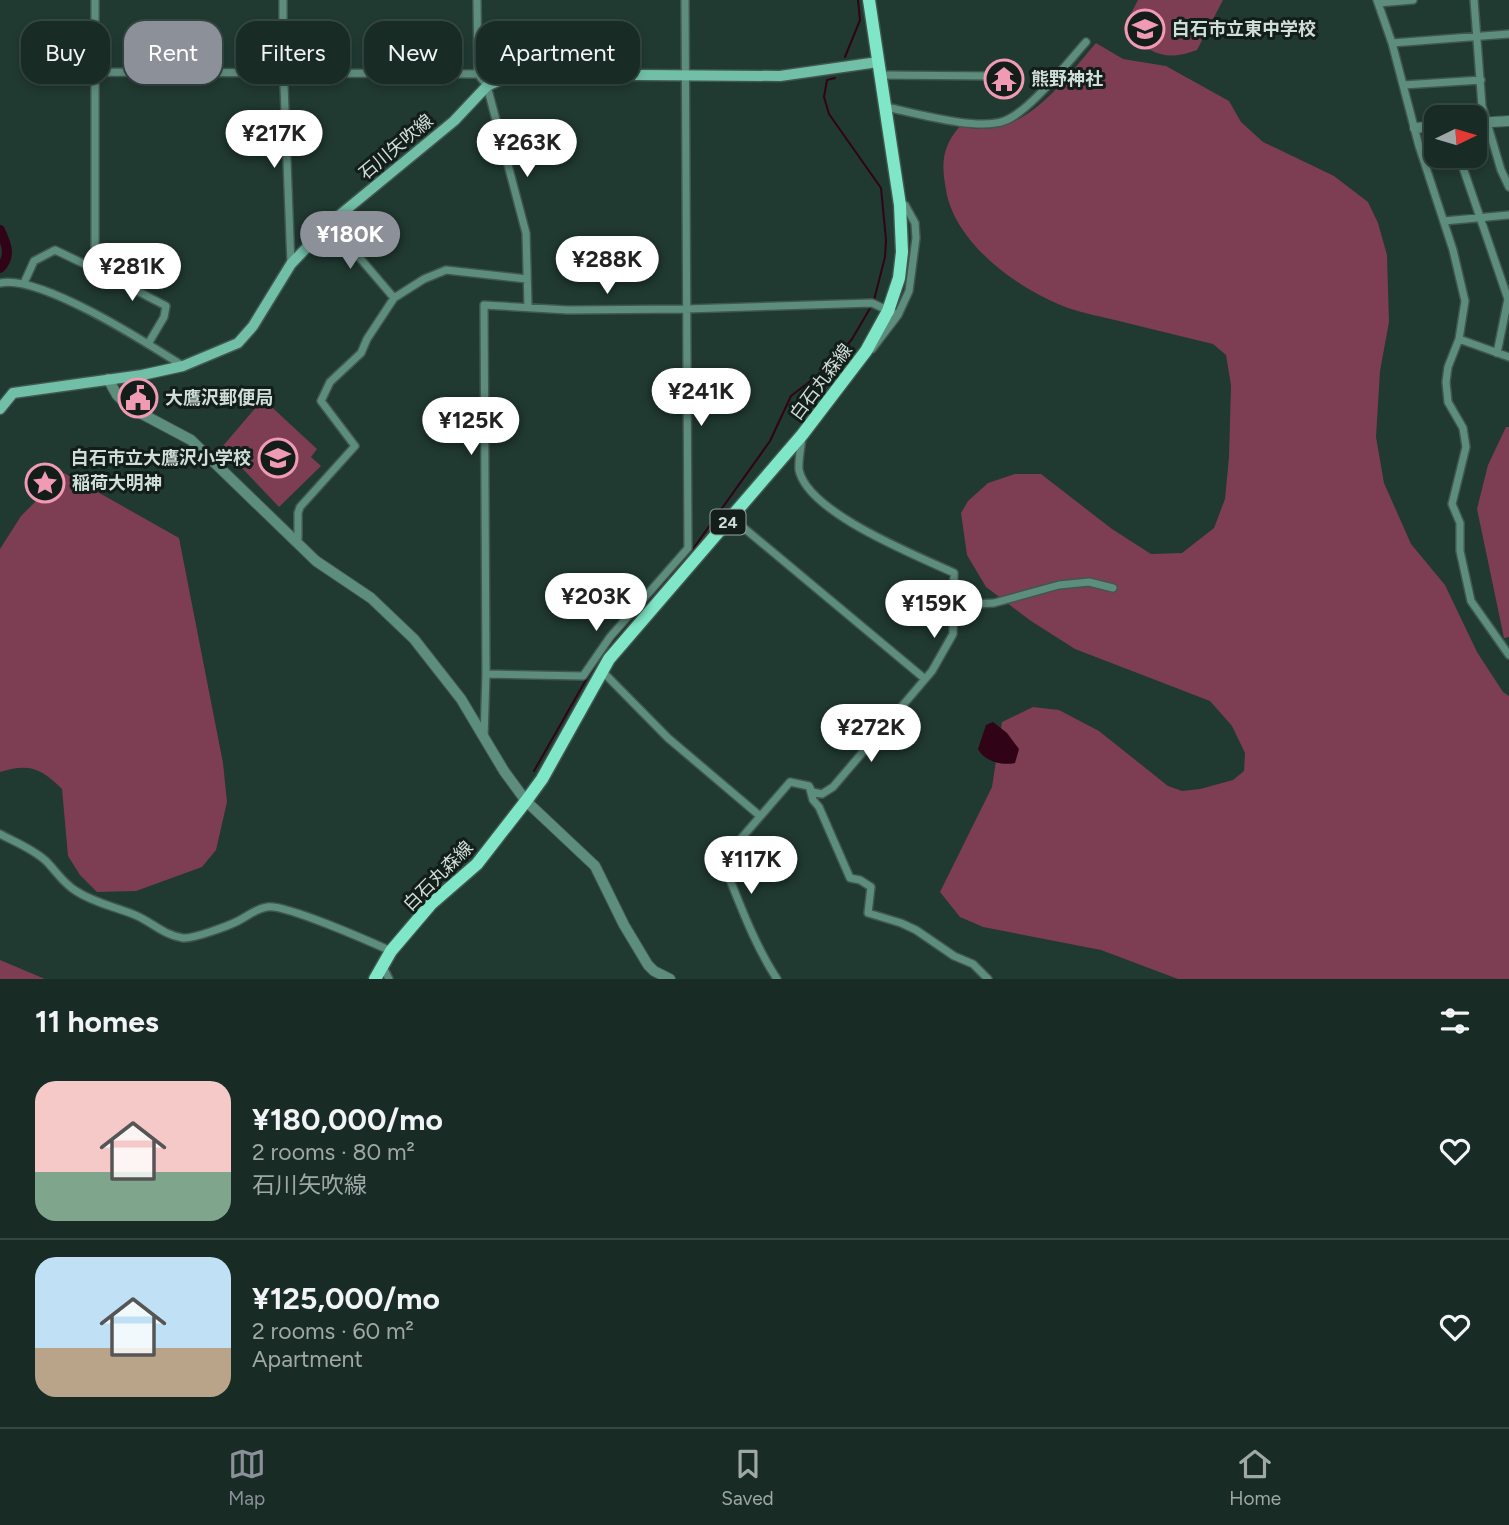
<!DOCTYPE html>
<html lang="en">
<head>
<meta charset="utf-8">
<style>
  :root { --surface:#182b25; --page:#21332d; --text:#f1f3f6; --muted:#9fa7a7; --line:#364742; --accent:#8c9099 }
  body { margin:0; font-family:Figtree,"Noto Sans JP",sans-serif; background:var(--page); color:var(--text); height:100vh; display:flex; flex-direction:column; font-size:26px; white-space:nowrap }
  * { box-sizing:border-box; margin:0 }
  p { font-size:23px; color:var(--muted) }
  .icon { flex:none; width:38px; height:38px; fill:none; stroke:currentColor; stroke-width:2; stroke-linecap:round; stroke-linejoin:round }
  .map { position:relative; height:979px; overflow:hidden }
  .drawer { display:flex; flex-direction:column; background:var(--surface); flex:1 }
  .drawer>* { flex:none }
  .hud { position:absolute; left:21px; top:21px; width:700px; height:63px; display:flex; gap:14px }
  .needle { width:46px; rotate:85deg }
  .buttons { position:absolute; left:1424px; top:105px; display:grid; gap:14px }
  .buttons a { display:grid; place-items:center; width:63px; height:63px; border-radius:14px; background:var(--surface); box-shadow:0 4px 10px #0003,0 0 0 2px var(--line); font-size:35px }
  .price { position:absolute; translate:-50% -60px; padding:0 16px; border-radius:24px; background:#fff; color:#222; font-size:23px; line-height:46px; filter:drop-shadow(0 2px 4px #0008) }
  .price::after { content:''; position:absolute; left:50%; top:42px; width:21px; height:16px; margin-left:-10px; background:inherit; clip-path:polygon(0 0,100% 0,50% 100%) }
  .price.on { background:var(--accent); color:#fff }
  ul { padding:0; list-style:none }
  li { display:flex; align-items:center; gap:21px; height:175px; padding:0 35px }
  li+li { border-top:2px solid var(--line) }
  li span { display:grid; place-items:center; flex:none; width:196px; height:140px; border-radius:21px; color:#555 }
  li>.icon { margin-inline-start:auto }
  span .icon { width:84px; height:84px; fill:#fffc; stroke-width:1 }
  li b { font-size:30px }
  h2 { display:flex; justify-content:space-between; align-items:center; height:84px; padding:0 35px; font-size:30px }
  .chip { padding:0 24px; border-radius:21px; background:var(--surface); box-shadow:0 4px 10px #0003,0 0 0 2px var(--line); font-size:24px; line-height:63px }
  .chip.on { background:var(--accent); color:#fff }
  .tabs { display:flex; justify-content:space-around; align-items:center; height:98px; border-top:2px solid var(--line); background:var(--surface); font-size:19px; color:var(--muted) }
  .tabs a { display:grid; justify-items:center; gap:4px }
  .tabs .on { color:var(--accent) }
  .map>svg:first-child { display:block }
  .green { fill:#7d3d53 }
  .water { fill:#300316 }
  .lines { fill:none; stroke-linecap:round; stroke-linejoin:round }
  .stream { stroke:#300316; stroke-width:2 }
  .river { stroke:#300316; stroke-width:10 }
  .minor-casing { stroke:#40574f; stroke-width:10 }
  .tertiary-casing { stroke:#40574f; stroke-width:12 }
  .secondary-casing { stroke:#40574f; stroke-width:13 }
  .primary-casing { stroke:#40574f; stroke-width:15 }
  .minor { stroke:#5d8d7d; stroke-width:7 }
  .tertiary { stroke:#5d8d7d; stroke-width:10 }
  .secondary { stroke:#71bfa7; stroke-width:10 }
  .primary { stroke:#7fe6c7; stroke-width:12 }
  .labels { text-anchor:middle; stroke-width:6; stroke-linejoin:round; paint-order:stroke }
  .shield { fill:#131d1a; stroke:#97a4a0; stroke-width:2 }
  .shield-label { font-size:16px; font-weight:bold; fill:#d0ded9 }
  .poi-label { font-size:18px; font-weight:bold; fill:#d0ded9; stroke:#131d1a; text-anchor:start }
  .street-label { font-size:18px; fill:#d0ded9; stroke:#131d1a }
</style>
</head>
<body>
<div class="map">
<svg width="1509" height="979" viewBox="0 0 1509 979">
  <rect width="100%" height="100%" fill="#203931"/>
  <!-- green -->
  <path class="green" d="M1138,0H1223L1197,50C1164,62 1155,53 1126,36L1124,27Z
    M1096,43L1123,59L1166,66L1229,101L1241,122L1263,142L1334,176L1368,202L1378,223L1387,255L1389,322L1380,371L1376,437L1384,483L1411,544L1445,585L1477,652L1503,692L1509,696V979H1178L1101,950L983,927L960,917L940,892L992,787L1002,722L1033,707L1059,710L1099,731L1168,786L1182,791L1200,789L1233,780L1244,771L1245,753L1232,726L1210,701L1075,649L1031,621L986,587L967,555L961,513L968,501L988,483L1015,474H1041L1112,529L1151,554L1182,553L1214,528L1225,499L1229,457L1231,385L1226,355L1213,344C1180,336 1147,328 1115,320C1099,316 1083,313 1068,308C1019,290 955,244 946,190C941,163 942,147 960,126C967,127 974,129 981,129C1031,130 1067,76 1096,43Z
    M263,399L317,449L311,457L321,466L279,507L222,447Z
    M1506,427H1509V637L1504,638L1477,509L1488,465Z
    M64,473L179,538L223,763L227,802L216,850L202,867L136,891L97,892L80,875L68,856L62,789C41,768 29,763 0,772V549L21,516Z
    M0,960L45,979H0Z"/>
  <!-- water -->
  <path class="water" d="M993,722L1007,733L1019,749L1015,763C1002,766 984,761 978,749L986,725Z"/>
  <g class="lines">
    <!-- stream -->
    <path class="stream" d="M845,57L860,20L858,0
      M835,78L827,80L824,97L829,114L881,188L886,240L885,257L874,300
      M534,771L587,678L613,640L693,549L770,441L791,396L831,365L852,339L872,305"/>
    <!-- river -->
    <path class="river" d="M0,230C6,243 12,256 0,268"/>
    <defs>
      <path id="minor" d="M95,0V269
        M283,0V60L291,264
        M477,0L478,74L487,86L526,233L528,306
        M1377,0L1392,43L1419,146L1453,250L1465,301L1459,339L1448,367L1446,382L1448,402L1463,428L1466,447L1452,504L1460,523V551L1471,601L1509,655
        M1474,0L1482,106L1501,170L1509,187
        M1378,3L1413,0
        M1392,43L1509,34
        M96,72L478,74
        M880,75L995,76
        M1403,85L1481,80
        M886,107C915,113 977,131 1004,121C1028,113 1068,62 1086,42
        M1459,156L1508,299L1497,353
        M1444,221L1509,215
        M330,223L394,298
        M0,283C40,274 147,343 183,366
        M24,283L34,261L55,250L95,269L166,306L164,317L148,344
        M1459,339L1509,357
        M872,349L898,315L909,291L916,238L915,223L905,205H901
        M732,518L925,679
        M294,541L298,538V513L300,507L355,446L321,401L330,382L361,353L367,339L394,298L424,279L446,270L527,279
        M953,605L994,603L1059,585L1089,582L1113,588
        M601,670L668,738L760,816
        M486,674L583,676L610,637L688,548L685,0
        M484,738L486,674L484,305L568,310L686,309L872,303L898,315
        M810,789L813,800L819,807L850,878L860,880L871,887L868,913L901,923L916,930L954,956L973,964L988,979
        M0,834C15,842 33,849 46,861C56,871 63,883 76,891C94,903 116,907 135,915C152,922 163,935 183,938C193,939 228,926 238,921C248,916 255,909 267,907C283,903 371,942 391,951
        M383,967L389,979
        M777,979C754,944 740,904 724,865L725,857L790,782L809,786L812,792L822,794L833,787L932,671L953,634L954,573C916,555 808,513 799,470C798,461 801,447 802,438"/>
      <path id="tertiary" d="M1475,123L1509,121
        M1415,128L1437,126
        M108,379L117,395L129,407L191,440L316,561L371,598L414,639L461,699L504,771L526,801L595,866L624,925L648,965L654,971L670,979"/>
      <path id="secondary" d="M0,409L13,393L142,375L183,366L238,343L253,326L291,264L330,223L454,121L487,86L513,74L780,76L878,62"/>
      <path id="primary" d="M375,979L391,951L431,904L477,864L526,801L542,779L609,659L802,435L866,351L888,311L899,278L902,252L900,205L869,0"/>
    </defs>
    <!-- minor casing -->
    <use href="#minor" class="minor-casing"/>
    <!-- tertiary casing -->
    <use href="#tertiary" class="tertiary-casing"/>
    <!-- secondary casing -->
    <use href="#secondary" class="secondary-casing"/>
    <!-- primary casing -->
    <use href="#primary" class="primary-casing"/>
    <!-- minor -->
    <use href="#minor" class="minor"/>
    <!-- tertiary -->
    <use href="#tertiary" class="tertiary"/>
    <!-- secondary -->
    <use href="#secondary" class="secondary"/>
    <!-- primary -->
    <use href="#primary" class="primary"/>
  </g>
  <!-- icons -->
  <defs>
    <symbol id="school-ring" viewBox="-11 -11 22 22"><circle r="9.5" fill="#131d1a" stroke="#f09ab4" stroke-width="1.5"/><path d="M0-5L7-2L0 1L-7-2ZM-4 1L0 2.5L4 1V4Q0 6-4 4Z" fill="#f09ab4"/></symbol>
    <symbol id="temple-ring" viewBox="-11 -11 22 22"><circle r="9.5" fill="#131d1a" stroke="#f09ab4" stroke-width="1.5"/><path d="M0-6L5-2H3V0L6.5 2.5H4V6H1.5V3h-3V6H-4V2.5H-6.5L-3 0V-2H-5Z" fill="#f09ab4"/></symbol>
    <symbol id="civic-ring" viewBox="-11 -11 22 22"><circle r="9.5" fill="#131d1a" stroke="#f09ab4" stroke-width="1.5"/><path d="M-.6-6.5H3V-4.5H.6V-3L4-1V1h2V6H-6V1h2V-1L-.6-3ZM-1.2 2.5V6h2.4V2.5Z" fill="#f09ab4"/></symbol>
    <symbol id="sight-ring" viewBox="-11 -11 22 22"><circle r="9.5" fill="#131d1a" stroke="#f09ab4" stroke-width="1.5"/><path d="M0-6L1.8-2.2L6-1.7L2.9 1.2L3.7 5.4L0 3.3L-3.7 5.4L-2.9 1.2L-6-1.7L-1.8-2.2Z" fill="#f09ab4"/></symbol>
  </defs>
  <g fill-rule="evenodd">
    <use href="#school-ring" x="1123" y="7" width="44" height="44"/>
    <use href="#temple-ring" x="982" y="57" width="44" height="44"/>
    <use href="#civic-ring" x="116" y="376" width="44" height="44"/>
    <use href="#school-ring" x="256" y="436" width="44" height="44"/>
    <use href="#sight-ring" x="23" y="461" width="44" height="44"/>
  </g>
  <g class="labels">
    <!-- shield labels -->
    <rect class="shield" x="710.5" y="509.5" width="35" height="25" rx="5"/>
    <g class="shield-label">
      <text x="728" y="528">24</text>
    </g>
    <!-- poi labels -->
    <g class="poi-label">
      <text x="1172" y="35">白石市立東中学校</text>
      <text x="1031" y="85">熊野神社</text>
      <text x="165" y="404">大鷹沢郵便局</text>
      <text x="251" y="464" text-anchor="end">白石市立大鷹沢小学校</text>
      <text x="72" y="489">稲荷大明神</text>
    </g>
    <!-- street labels -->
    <g class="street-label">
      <text transform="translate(396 147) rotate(-40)" y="6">石川矢吹線</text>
      <text transform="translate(821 382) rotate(-53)" y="6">白石丸森線</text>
      <text transform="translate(438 876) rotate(-45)" y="6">白石丸森線</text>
    </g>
  </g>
</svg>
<div class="buttons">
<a><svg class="needle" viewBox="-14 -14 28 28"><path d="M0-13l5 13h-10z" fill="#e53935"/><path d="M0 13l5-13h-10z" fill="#9fa7a7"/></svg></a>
</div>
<b class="price" style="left:274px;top:170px">¥217K</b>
<b class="price" style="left:527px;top:179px">¥263K</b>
<b class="price on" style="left:350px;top:271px">¥180K</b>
<b class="price" style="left:607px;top:296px">¥288K</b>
<b class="price" style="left:132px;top:303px">¥281K</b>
<b class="price" style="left:701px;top:428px">¥241K</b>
<b class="price" style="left:471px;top:457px">¥125K</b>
<b class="price" style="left:596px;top:633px">¥203K</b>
<b class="price" style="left:934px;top:640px">¥159K</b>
<b class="price" style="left:871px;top:764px">¥272K</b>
<b class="price" style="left:751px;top:896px">¥117K</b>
<div class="hud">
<a class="chip">Buy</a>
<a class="chip on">Rent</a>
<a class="chip">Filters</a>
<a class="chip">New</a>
<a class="chip">Apartment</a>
</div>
</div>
<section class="drawer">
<h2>11 homes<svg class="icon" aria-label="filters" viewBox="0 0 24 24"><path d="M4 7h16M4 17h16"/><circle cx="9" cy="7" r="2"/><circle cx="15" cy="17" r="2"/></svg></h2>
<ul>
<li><span style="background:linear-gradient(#f6c9c9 65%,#7fa58c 0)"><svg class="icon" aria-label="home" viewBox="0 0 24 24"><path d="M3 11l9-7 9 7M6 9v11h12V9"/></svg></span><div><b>¥180,000/mo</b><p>2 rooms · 80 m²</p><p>石川矢吹線</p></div><svg class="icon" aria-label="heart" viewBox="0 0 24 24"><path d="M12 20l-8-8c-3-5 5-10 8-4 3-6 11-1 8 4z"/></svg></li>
<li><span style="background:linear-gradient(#bfe0f5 65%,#b9a48a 0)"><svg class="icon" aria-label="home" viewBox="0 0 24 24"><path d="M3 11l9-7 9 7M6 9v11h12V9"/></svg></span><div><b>¥125,000/mo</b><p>2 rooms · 60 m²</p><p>Apartment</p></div><svg class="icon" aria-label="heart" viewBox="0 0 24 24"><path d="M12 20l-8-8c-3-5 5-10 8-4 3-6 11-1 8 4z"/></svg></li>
</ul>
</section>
<nav class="tabs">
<a class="on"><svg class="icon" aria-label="map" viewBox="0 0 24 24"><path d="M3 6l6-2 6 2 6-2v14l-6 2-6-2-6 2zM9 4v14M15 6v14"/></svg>Map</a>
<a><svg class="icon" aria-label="saved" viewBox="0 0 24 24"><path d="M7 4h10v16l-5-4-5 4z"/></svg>Saved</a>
<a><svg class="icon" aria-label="home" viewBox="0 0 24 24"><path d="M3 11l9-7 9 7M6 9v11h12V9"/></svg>Home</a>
</nav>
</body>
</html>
